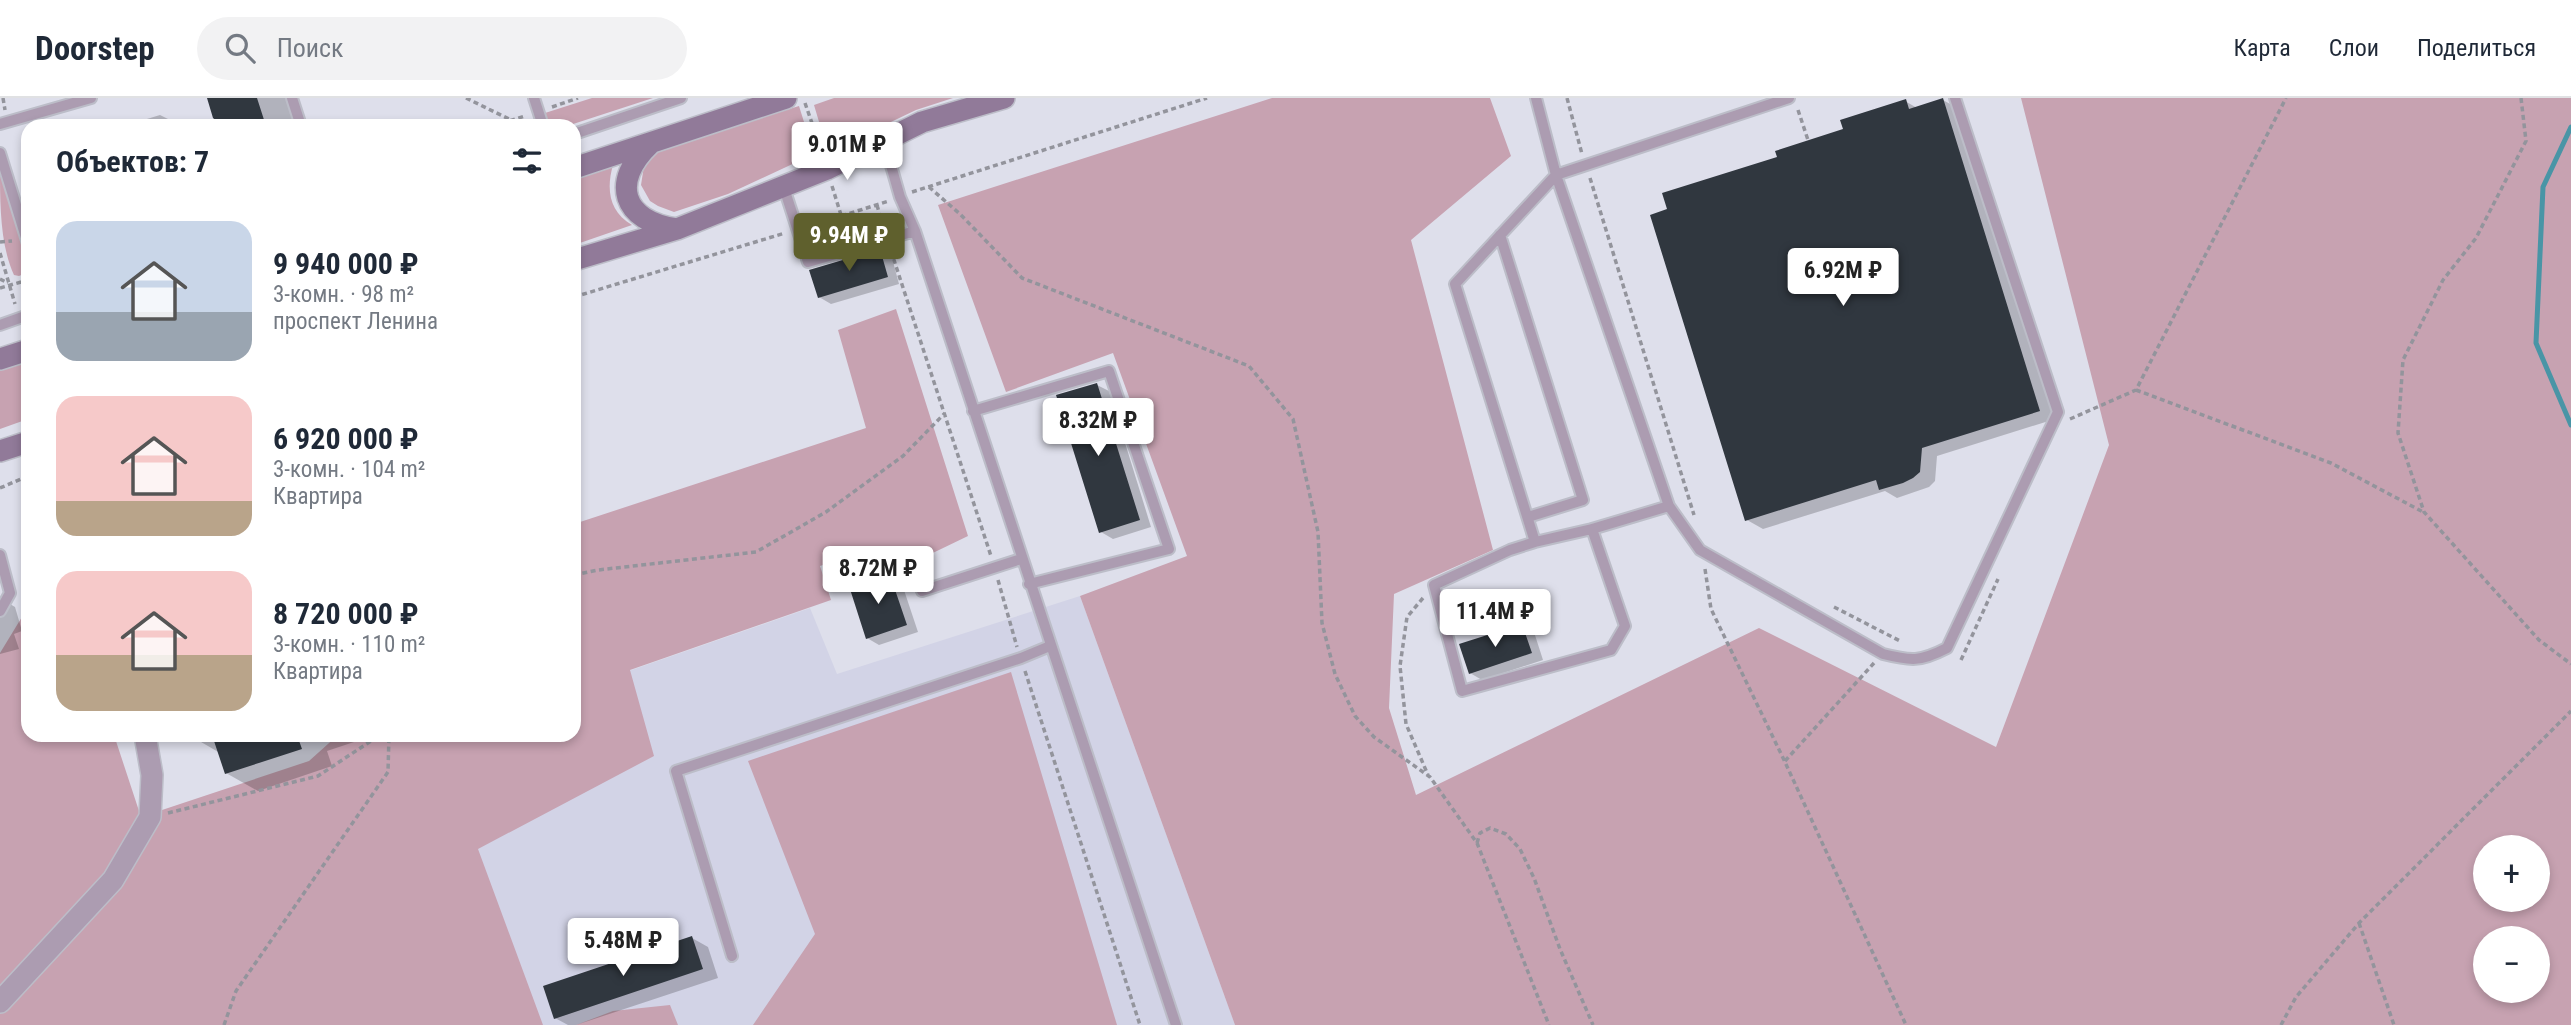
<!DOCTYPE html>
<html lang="ru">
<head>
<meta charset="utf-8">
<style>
  :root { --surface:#fff; --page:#f2f2f3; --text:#1f2937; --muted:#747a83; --line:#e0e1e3; --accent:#5f602d }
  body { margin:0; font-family:"Roboto Condensed",sans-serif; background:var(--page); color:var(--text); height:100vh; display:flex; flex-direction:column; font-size:26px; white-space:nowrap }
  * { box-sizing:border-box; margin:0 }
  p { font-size:23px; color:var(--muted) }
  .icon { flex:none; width:38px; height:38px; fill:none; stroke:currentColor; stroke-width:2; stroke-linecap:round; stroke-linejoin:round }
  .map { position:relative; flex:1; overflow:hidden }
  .drawer { position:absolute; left:21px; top:21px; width:560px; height:623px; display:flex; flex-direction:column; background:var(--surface); border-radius:21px; box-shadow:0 4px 10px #0003 }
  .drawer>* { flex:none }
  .fabs { position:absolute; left:2473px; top:737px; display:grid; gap:14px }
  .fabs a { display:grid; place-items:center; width:77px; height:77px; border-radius:50%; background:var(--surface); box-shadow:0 4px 10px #0003; font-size:35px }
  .price { position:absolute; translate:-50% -60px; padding:0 16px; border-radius:7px; background:#fff; color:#222; font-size:23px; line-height:46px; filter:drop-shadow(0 2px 4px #0008) }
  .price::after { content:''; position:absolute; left:50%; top:42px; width:21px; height:16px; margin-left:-10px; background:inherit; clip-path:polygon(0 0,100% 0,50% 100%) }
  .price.on { background:var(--accent); color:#fff }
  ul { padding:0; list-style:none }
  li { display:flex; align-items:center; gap:21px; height:175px; padding:0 35px }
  li span { display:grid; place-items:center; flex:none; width:196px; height:140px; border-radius:21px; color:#555 }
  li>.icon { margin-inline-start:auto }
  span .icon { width:84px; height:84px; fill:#fffc; stroke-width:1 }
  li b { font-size:30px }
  h2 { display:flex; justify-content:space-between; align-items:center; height:84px; padding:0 35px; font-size:30px }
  header { display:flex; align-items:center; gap:42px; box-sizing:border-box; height:98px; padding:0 35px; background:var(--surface); border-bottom:2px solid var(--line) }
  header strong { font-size:33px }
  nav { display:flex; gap:38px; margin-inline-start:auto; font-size:24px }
  .search { width:490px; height:63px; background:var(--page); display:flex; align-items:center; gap:18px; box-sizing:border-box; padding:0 24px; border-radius:38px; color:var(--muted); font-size:26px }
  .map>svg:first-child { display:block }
  .built { fill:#d2d3e6 }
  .green { fill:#c7a2b1; fill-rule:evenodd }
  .shadow { fill:#0003 }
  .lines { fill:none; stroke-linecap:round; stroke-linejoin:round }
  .stream { stroke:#4995a6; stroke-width:5 }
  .building { fill:#30373f }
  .lane-casing { stroke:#bcbdc8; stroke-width:14 }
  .street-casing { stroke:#bcbdc8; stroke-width:24 }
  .secondary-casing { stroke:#bcbdc8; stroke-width:24 }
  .path { stroke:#93949c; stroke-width:3.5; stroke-dasharray:5 3.5; stroke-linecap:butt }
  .lane { stroke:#ac9cb1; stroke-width:10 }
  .street { stroke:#ac9cb1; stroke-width:21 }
  .secondary { stroke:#917a99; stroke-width:21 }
</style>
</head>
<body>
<header>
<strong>Doorstep</strong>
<div class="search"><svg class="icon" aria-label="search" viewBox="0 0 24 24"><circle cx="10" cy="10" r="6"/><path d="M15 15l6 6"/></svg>Поиск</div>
<nav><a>Карта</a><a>Слои</a><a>Поделиться</a></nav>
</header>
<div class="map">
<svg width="2571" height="927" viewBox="0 0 2571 927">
  <rect width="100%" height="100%" fill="#dedfeb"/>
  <!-- built -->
  <path class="built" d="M1080,498L1235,927H302L574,637V592L810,510L837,576Z"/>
  <!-- green -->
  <path class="green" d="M592,0H653L567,28H549L545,15Z
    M834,0H953L916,12L828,54L814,7Z
    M1272,0H1490L1511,58L1411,142L1493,452L1394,496L1389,610L1416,697L1759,530L1996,649L2109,347L2021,0H2571V927H1235L1080,498L1187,458L1113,255L1006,294L938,107ZM2485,749H2538V802H2485ZM2485,840H2538V892H2485Z
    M799,8L814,56L728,96L674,114L658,108L650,103L641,87L644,68L656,52Z
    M613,67C606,91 609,114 632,127L574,147V81Z
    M0,70L28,162V174L19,178L14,177C0,147 0,105 0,70Z
    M896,211L968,438L910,466L871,451L820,468L831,502L630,572L654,658L478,751L543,927H0V555L28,509V637H114L141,719L309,663L338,637H574V426L866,330L838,232Z
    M25,263L28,271V321L0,331V271Z
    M1011,574L1117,927H753L815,836L748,663Z
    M670,907L678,927H576L613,913Z"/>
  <!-- shadow -->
  <path class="shadow" d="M209,0H288L297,28H274V24L263,28H225Z
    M1943,2L1959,11L2055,321L1937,358L1935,383L1929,389L1897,400L1885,393L1763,431L1747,422L1669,112L1905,3L1917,10Z
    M160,17L168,21L170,28H124Z
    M28,58V77L23,60Z
    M880,153L892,160L899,186L831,206L819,199Z
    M1097,287L1109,293L1151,429L1113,441L1101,434Z
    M889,476L901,483L918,534L879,547L867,540Z
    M0,500L15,509L22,533L14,536L19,551L0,556Z
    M1522,528L1534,534L1543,562L1482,582L1470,575Z
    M189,637H375L327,653L332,668L258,693L226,675L220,655Z
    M692,840L708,849L718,880L576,927H568L555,920Z"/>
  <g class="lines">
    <!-- stream -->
    <path class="stream" d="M2571,29L2543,89L2536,245L2571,327"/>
  </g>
  <!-- building -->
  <path class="building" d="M207,0H257L266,28H223L213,20Z
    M1943,0L2040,313L1922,350L1920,374L1913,380L1903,385L1879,392L1876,382L1745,423L1650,117L1667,111L1662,95L1777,59L1775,53L1843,31L1840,22L1906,1L1909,11Z
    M880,151L888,179L818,200L809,172Z
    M1097,285L1140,422L1099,435L1056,297Z
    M889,474L907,527L866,541L849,488Z
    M1522,526L1532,555L1469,576L1459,546Z
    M212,637H297L302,651L225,676Z
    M692,838L703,871L554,921L543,888Z"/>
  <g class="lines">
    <defs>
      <path id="lane" d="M292,0L301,28
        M534,0L543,28
        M1536,0L1556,77L1669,408L1700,452L1883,556C1911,563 1920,564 1947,550L2058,314L1955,0
        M0,26L91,0
        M574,36L681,0
        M884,43L900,99L915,133L1176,927
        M0,55L28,146
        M783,87L808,164L915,133
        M1500,137L1583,402L1528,419
        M0,227L28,217
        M973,313L1109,273L1169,451L1029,486
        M1669,408L1592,431L1535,444L1455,186L1556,77L1789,0
        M1535,444L1510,452L1434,487L1462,593L1611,552L1625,528L1592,431
        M0,457L10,495L0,513
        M922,493L1021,461
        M732,858L676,673L1021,560L1050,548"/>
      <path id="street" d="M0,904L113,782L150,719L152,677L145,637"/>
      <path id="secondary" d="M650,46C610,84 622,123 677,131
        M574,70L786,0
        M574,162L677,131L827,71L922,24L1004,0
        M0,261L28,252
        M0,353L28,344"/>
    </defs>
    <!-- lane casing -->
    <use href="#lane" class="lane-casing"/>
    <!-- street casing -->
    <use href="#street" class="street-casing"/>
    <!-- secondary casing -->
    <use href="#secondary" class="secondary-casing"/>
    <!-- path -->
    <path class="path" d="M3,0L5,12
      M466,0L511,22
      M1567,0L1582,56
      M2521,0L2526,43L2476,140L2443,182L2403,262L2398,335L2424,414L2539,542L2571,566
      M805,5L822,54
      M552,9L578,0
      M1798,12L1808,42
      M494,28L525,18
      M1590,80L1694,417
      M832,88L841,117
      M929,89L960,116L1022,180L1249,268L1293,321L1318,434L1322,525L1335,576L1355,618L1374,639L1430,679L1477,745L1549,927
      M912,94L1207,0
      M877,107L883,129
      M809,128L889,103
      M0,144L12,143
      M891,153L991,458
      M0,155L15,206
      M0,181L8,185
      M0,190L28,182
      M574,199L785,135
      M2136,292L2331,365L2423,414
      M2070,321L2136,292L2286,0
      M0,390L28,378
      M1705,471L1711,511L1785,664L1906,927
      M574,477L598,472L756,454L826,414L903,358L945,315
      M998,482L1017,549
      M1423,500L1407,519L1400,568L1406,626L1428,677
      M1834,509L1902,544
      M1961,562L1998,481
      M1025,573L1140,927
      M1785,663L1874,565
      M168,715L318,678L380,637
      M1477,745L1480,735L1490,730L1506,736L1520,751L1534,780L1560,851L1593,927
      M2359,825L2394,927
      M224,927L236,893L388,674L389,637
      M2281,927L2296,899L2359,825L2571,613"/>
    <!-- lane -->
    <use href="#lane" class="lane"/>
    <!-- street -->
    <use href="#street" class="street"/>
    <!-- secondary -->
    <use href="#secondary" class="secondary"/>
  </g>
</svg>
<div class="fabs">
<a>+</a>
<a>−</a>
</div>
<b class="price" style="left:847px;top:84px">9.01M ₽</b>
<b class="price on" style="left:849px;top:175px">9.94M ₽</b>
<b class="price" style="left:1843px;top:210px">6.92M ₽</b>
<b class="price" style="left:1098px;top:360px">8.32M ₽</b>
<b class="price" style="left:878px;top:508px">8.72M ₽</b>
<b class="price" style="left:1495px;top:551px">11.4M ₽</b>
<b class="price" style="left:623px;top:880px">5.48M ₽</b>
<section class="drawer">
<h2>Объектов: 7<svg class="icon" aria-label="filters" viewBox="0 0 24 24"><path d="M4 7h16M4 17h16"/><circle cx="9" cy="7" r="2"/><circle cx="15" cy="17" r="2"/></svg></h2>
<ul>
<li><span style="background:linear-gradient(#c9d6e8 65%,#9aa5b1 0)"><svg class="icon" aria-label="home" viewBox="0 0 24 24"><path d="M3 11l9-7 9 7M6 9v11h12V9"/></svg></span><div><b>9 940 000 ₽</b><p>3-комн. · 98 m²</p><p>проспект Ленина</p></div></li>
<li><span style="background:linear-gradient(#f6c9c9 75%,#b9a48a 0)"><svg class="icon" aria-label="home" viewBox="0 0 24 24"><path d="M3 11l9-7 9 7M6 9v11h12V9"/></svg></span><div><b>6 920 000 ₽</b><p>3-комн. · 104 m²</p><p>Квартира</p></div></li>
<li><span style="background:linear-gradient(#f6c9c9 60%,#b9a48a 0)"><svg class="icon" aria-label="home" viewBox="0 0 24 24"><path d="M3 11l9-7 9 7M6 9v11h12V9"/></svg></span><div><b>8 720 000 ₽</b><p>3-комн. · 110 m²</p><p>Квартира</p></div></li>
</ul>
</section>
</div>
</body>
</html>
